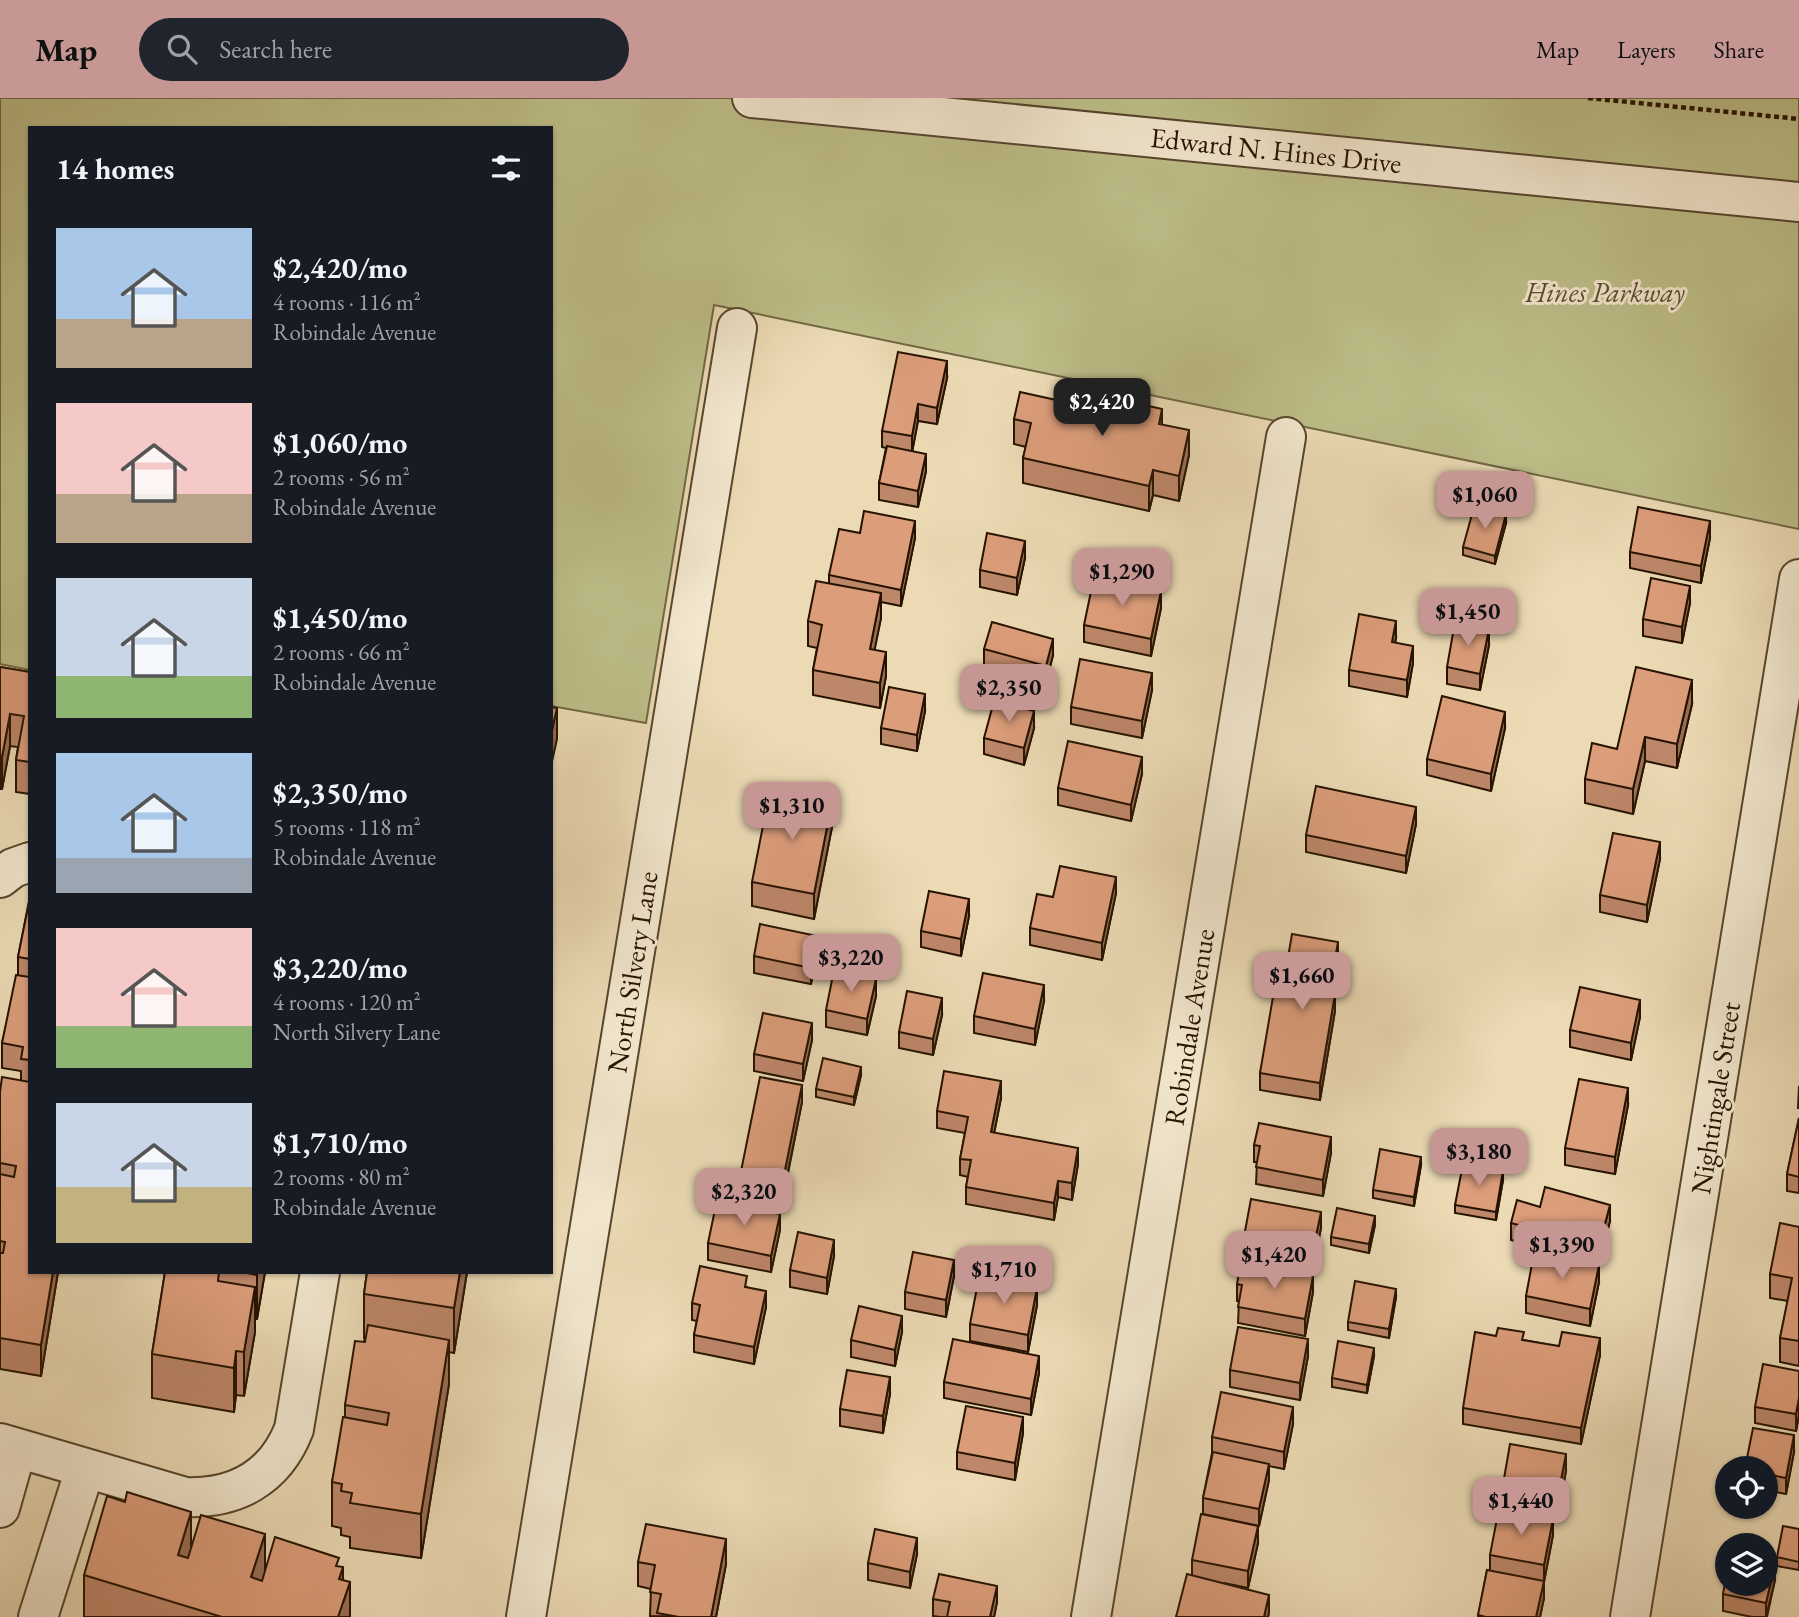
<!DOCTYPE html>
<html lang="en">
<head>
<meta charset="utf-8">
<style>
  :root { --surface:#171b24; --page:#20242c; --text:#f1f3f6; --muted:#9ea1a6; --accent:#c59692 }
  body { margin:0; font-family:"EB Garamond",serif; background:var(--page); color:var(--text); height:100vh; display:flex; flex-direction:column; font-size:26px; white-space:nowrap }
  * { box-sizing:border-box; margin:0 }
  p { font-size:23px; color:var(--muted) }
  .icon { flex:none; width:38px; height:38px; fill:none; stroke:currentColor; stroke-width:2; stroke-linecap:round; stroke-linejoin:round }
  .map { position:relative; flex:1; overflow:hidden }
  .side { position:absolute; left:28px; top:28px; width:525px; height:1148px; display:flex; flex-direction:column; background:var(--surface); border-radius:0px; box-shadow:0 2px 5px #0004 }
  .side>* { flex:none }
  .controls { position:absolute; left:1715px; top:1358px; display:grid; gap:14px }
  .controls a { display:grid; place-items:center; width:63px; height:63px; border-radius:50%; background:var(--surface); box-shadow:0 2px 5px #0004; font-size:35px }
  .price { position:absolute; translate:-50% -60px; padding:0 16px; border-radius:14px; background:var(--accent); color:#111; font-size:23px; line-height:46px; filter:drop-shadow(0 2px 4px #0008) }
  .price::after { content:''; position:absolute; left:50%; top:42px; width:21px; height:16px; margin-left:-10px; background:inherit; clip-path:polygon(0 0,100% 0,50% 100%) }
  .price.selected { background:#222; color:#fff }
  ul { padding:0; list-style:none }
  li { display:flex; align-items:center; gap:21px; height:175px; padding:0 28px }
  li span { display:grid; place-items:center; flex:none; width:196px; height:140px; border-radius:0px; color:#555 }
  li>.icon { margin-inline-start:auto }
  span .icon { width:84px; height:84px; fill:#fffc; stroke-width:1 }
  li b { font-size:30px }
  h2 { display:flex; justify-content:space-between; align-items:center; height:84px; padding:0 28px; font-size:30px }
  header { display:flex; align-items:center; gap:42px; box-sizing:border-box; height:98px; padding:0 35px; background:var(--accent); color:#111 }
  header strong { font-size:33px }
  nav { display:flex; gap:38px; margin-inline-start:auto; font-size:24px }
  .search { width:490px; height:63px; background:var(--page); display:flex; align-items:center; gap:18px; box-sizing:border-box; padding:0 24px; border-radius:38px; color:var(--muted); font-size:26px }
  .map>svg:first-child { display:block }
  .green { fill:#bdbe89; stroke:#726844; stroke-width:2 }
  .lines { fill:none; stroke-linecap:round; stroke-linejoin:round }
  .minor-casing { stroke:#57452d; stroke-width:42 }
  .path { stroke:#261300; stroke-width:4.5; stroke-dasharray:5 3.5; stroke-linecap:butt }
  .minor { stroke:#f2e7ce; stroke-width:38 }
  .wall { fill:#bd876a; stroke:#261300; stroke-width:2 }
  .shaded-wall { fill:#9a6e56; stroke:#261300; stroke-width:2 }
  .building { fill:#dc9d7b; stroke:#261300; stroke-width:2 }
  .labels { text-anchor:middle; stroke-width:6; stroke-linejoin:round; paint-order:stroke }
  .street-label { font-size:28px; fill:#261300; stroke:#f2e7ce }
  .park-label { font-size:28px; font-style:italic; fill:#5b4f30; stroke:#f2e7ce }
</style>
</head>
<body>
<header>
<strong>Map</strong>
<div class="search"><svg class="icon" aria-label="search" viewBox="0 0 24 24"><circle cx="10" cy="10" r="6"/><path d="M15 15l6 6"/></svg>Search here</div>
<nav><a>Map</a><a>Layers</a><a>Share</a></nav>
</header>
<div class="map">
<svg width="1799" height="1519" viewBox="0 0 1799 1519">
  <rect width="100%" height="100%" fill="#ebdab4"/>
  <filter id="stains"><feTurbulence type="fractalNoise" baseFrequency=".00286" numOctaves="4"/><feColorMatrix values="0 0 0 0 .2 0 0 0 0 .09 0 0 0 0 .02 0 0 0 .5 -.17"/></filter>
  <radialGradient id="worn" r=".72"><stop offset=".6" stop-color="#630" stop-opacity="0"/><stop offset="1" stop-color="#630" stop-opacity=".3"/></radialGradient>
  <!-- green -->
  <path class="green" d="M0,0H1799V431L714,207L646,625L551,608V30H30V572L0,566Z"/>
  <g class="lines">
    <defs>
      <path id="minor" d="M752,0L1799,104
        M0,780L13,770L30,764
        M0,1345L185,1399C236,1401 275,1380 294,1331L320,1174
        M0,1410L17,1350
        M38,1519L85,1371
        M526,1519L737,230
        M1091,1519L1286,339
        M1630,1519L1799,481"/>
    </defs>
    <!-- minor casing -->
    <use href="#minor" class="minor-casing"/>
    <!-- path -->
    <path class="path" d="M1588,0L1799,21"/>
    <!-- minor -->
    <use href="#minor" class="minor"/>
  </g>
  <!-- wall -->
  <path class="wall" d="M947,280L937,326L918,323L912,353L926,373L918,409L879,402V385L886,350L882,349V333Z
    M1014,321L1162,326L1189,357L1179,403L1153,397L1149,413L1023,385V360L1026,349L1014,346Z
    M1506,425L1495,466L1463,457V449Z
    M860,435L915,440L901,508L881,504V520L874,552L886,578L880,610L813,597V572L817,550L808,548V523L829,486V477Z
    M1710,440L1701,485L1630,470V454Z
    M1025,460L1017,497L980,489V472Z
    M1690,505L1682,545L1643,538V521Z
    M1161,510L1151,558L1084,544V527Z
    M1396,540L1395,545L1413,565L1407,599L1349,588V572Z
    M1489,547L1480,592L1447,586V569Z
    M984,551L1053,557L1046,585L984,568Z
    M0,569L30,574V696L16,694V662L18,649L10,648L2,691H0Z
    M1152,592L1142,640L1071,626V609Z
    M1692,606L1677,670L1645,663L1633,716L1585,705V681L1617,651Z
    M925,613L917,653L881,646V630Z
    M1034,630L1024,667L984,656V640Z
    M1505,630L1491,693L1427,677V661Z
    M1142,676L1131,723L1058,707V690Z
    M1416,726L1406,775L1306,754V737Z
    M832,729L814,821L752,808V784Z
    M1660,761L1647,824L1600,814V797Z
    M1116,795L1102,862L1030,847V830L1053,799Z
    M30,799V1174H58L41,1278L0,1271V994L21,982V973L2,970V945L18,877V859Z
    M969,818L961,858L921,849V833Z
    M817,855L811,886L754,875V858Z
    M1338,860L1332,896L1335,913L1320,1002L1260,992V975L1283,889Z
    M876,898L867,937L826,929V912Z
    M1044,903L1035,947L974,935V918Z
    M942,917L933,957L899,950V934Z
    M1640,919L1631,962L1570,949V932Z
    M812,942L803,983L754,973V956Z
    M861,977L854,1007L816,999V991Z
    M1799,988V1010H1798Z
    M1001,1000L994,1035L1078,1066L1072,1102L1058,1099L1054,1122L966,1106V1089L968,1079L960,1077V1061L965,1035L937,1030V1013Z
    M802,1004L780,1116V1132L771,1174L708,1162V1145L737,1107V1093Z
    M1628,1007L1615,1076L1565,1067V1050Z
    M1799,1020V1095L1787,1093V1076Z
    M1254,1047L1331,1055L1323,1098L1256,1086L1257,1064H1254Z
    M1421,1067L1414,1108L1373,1100V1092Z
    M1503,1082L1496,1122L1455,1115V1107Z
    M1610,1123L1599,1165L1511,1142V1125Z
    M1375,1127L1369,1155L1331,1147V1139Z
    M1799,1129V1268L1780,1264V1240L1788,1203L1770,1200V1176Z
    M1321,1130L1312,1174L1243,1161V1144Z
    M834,1158L827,1196L790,1189V1172Z
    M165,1174H265L257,1221H255V1234L244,1298L236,1297L234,1314L152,1300V1256Z
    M367,1174H467L454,1255L449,1254V1286L421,1460L350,1450V1439L341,1437V1430L332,1428V1384L345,1319V1307L365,1240H364V1196Z
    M954,1178L946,1219L905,1211V1194Z
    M1599,1184L1590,1228L1526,1215V1198Z
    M1237,1186L1313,1194L1305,1238L1238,1225L1239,1203H1237Z
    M747,1189L766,1209L754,1266L694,1254V1237L697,1223L692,1222V1205Z
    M1396,1199L1389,1240L1348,1232V1224Z
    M1037,1207L1028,1254L970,1243V1226Z
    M902,1234L895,1268L851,1259V1242Z
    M1524,1242L1600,1257L1581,1346L1463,1326V1310Z
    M1308,1258L1300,1302L1230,1289V1272Z
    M1374,1258L1367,1295L1332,1289V1280Z
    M1799,1273V1317L1796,1333L1755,1325V1309Z
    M1039,1275L1031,1317L944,1300V1284Z
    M890,1296L883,1335L840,1328V1311Z
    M1293,1326L1284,1371L1269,1368V1382L1259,1428L1203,1416V1400L1212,1355V1339Z
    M1023,1335L1015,1382L957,1371V1354Z
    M1794,1354L1786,1396L1766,1392V1370Z
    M1566,1373L1557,1419L1502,1408V1392Z
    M1799,1431V1472L1777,1468V1459Z
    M1553,1437L1544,1484V1500L1540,1519H1478L1487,1472H1490V1457Z
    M1258,1445L1248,1490L1224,1485L1269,1514L1268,1519H1176L1192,1477V1462Z
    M191,1450L265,1474L339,1469L350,1519H84V1477Z
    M917,1456L910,1490L868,1482V1465Z
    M638,1464L726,1466L716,1519L650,1518L651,1491L638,1488Z
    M1775,1482L1767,1519H1752L1723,1513V1496Z
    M933,1501L997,1504L994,1519H940L933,1518Z"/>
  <!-- shaded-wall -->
  <path class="shaded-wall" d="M947,263V280L937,326V310Z
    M918,306V323L912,355V338Z
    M1162,311V335L1159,326Z
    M1189,332V357L1179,403V378Z
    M926,356V373L918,409V393Z
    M1153,372V397L1149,413V388Z
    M1506,416V425L1495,466V458Z
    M915,423V440L901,508V492Z
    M1710,423V440L1701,485V468Z
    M1025,443V460L1017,497V480Z
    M1690,488V505L1682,545V529Z
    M1161,493V510L1151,558V541Z
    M881,495V520L870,575V551Z
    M1396,523V540L1392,561V544Z
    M1489,531V547L1480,592V576Z
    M1053,541V557L1046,585V568Z
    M1413,548V565L1407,599V582Z
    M886,554V578L880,610V585Z
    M1152,575V592L1142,640V623Z
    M1692,582V606L1677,670V646Z
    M925,596V613L917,653V637Z
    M557,610V641L551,668V636Z
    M1034,613V630L1024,667V650Z
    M1505,614V630L1491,693V676Z
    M10,616V648L2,691V659Z
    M1645,639V663L1633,716V691Z
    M1142,659V676L1131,723V707Z
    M832,704V729L814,821V796Z
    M1416,709V726L1406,775V758Z
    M1660,744V761L1647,824V807Z
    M1116,779V795L1102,862V845Z
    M969,801V818L961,858V841Z
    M817,838V855L811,886V870Z
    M1338,844V860L1329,912V896Z
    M876,881V898L867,937V921Z
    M1044,887V903L1035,947V931Z
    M1335,896V913L1320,1002V985Z
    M942,900V917L933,957V941Z
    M1640,902V919L1631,962V945Z
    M812,925V942L803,983V966Z
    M861,969V977L854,1007V999Z
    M1001,983V1000L991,1051V1034Z
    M802,987V1004L779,1118V1102Z
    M1628,990V1007L1615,1076V1059Z
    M1331,1039V1055L1323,1098V1082Z
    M1078,1050V1066L1072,1102V1085Z
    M1421,1059V1067L1414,1108V1099Z
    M1503,1073V1082L1496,1122V1114Z
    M1058,1083V1099L1054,1122V1105Z
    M1610,1107V1123L1599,1165V1148Z
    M1321,1114V1130L1312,1174V1157Z
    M780,1116V1132L771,1174V1158Z
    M1375,1118V1127L1369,1155V1146Z
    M834,1142V1158L827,1196V1180Z
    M954,1162V1178L946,1219V1202Z
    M1599,1167V1184L1590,1228V1211Z
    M53,1174H58L41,1278V1247Z
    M257,1174H265L257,1221Z
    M460,1174H467L454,1255V1210Z
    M1313,1178V1194L1305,1238V1221Z
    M255,1189V1234L244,1298V1254Z
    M1037,1190V1207L1028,1254V1237Z
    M1396,1191V1199L1389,1240V1231Z
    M766,1193V1209L754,1266V1249Z
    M902,1218V1234L895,1268V1252Z
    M1600,1240V1257L1581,1346V1330Z
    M1308,1241V1258L1300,1302V1285Z
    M449,1242V1286L421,1460V1416Z
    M1374,1250V1258L1367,1295V1287Z
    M236,1253V1297L234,1314V1270Z
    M1039,1258V1275L1031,1317V1301Z
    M890,1279V1296L883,1335V1318Z
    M1799,1300V1317L1796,1333V1316Z
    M1293,1309V1326L1284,1371V1354Z
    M1023,1319V1335L1015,1382V1365Z
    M1794,1337V1354L1786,1396V1380Z
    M1566,1356V1373L1557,1419V1403Z
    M1269,1366V1382L1259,1428V1411Z
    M191,1414V1458L178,1501V1457Z
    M1553,1421V1437L1544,1484V1467Z
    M1258,1428V1445L1248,1490V1473Z
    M265,1436V1480L253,1519L251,1479Z
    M917,1440V1456L910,1490V1474Z
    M726,1441V1466L716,1519H711Z
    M1775,1466V1482L1766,1519V1505Z
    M343,1469V1505L350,1484V1519H338L339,1481Z
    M1544,1483V1500L1540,1519H1536Z
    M997,1488V1504L994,1519H990Z
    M1269,1497V1514L1268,1519H1264Z"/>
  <!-- building -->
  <path class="building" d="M898,254L947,263L937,310L918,306L912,338L882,333Z
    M1020,294L1097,311L1100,297L1162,311L1159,326L1189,332L1179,378L1153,372L1149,388L1023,360L1031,325L1014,321Z
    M887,348L926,356L918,393L879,385Z
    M1474,409L1506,416L1495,458L1463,449Z
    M1638,409L1710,423L1701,468L1630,454Z
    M864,413L915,423L901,492L829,477L839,431L860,435Z
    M987,435L1025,443L1017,480L980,472Z
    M1094,479L1161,493L1151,541L1084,527Z
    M1651,480L1690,488L1682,529L1643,521Z
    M816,483L881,495L870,551L886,554L880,585L813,572L822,527L808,523Z
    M1359,516L1396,523L1392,544L1413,548L1407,582L1349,572Z
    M992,524L1053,541L1046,568L984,551Z
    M1455,524L1489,531L1480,576L1447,569Z
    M1080,561L1152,575L1142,623L1071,609Z
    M0,569L30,574V664L16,662L24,618L10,616L2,659H0Z
    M1636,569L1692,582L1677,646L1645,639L1633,691L1585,681L1592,645L1617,651Z
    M889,589L925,596L917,637L881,630Z
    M1442,598L1505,614L1491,676L1427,661Z
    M994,603L1034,613L1024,650L984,640Z
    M551,609L557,610L551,636Z
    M1068,643L1142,659L1131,707L1058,690Z
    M1316,688L1416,709L1406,758L1306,737Z
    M770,692L832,704L814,796L752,784Z
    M1613,735L1660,744L1647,807L1600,797Z
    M1060,768L1116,779L1102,845L1030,830L1037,796L1053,799Z
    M929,793L969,801L961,841L921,833Z
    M30,799V861L18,859Z
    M760,826L817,838L811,870L754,858Z
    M1292,836L1338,844L1329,896H1335L1320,985L1260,975L1275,887L1283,889Z
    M834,872L876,881L867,921L826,912Z
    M983,875L1044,887L1035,931L974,918Z
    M16,877L30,879V962L21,961L23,949L2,945Z
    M1580,889L1640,902L1631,945L1570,932Z
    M907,893L942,900L933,941L899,934Z
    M763,915L812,925L803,966L754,956Z
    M823,960L861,969L854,999L816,991Z
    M944,973L1001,983L991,1034L1078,1050L1072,1085L1058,1083L1054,1105L966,1089L971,1062L960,1061L968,1019L937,1013Z
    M2,979L30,984V1174H53L41,1247L0,1240V1155H3L5,1144L0,1143V1076L14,1079L16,1068L0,1065V994Z
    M760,979L802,987L779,1102L737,1093Z
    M1579,981L1628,990L1615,1059L1565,1050Z
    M1799,1020V1079L1787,1076Z
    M1259,1025L1331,1039L1323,1082L1256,1069L1260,1048L1254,1047Z
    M1380,1051L1421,1059L1414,1099L1373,1092Z
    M1463,1066L1503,1073L1496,1114L1455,1107Z
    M1545,1089L1610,1107L1599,1148L1511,1125L1517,1102L1540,1109Z
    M1251,1101L1321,1114L1312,1157L1243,1144Z
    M717,1102L780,1116L771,1158L708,1145Z
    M1337,1110L1375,1118L1369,1146L1331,1139Z
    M1780,1125L1799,1129V1243L1780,1240L1792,1180L1770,1176Z
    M798,1134L834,1142L827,1180L790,1172Z
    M913,1154L954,1162L946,1202L905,1194Z
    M1534,1155L1599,1167L1590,1211L1526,1198Z
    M1241,1164L1313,1178L1305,1221L1238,1209L1242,1187L1237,1186Z
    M700,1168L747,1178L745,1189L766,1193L754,1249L694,1237L700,1207L692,1205Z
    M165,1174H219L218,1183L255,1189L244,1254L236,1253L234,1270L152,1256Z
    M241,1174H257V1177Z
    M367,1174H460L454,1210L364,1196Z
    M979,1179L1037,1190L1028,1237L970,1226Z
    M1355,1183L1396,1191L1389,1231L1348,1224Z
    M859,1208L902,1218L895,1252L851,1242Z
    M368,1227L449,1242L421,1416L350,1405L352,1395L341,1393L342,1386L332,1384L343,1319L387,1327L389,1315L345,1307L355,1243L365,1244Z
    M1238,1229L1308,1241L1300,1285L1230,1272Z
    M1498,1230L1524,1234L1522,1242L1559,1248L1562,1234L1600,1240L1581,1330L1463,1310L1475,1234L1496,1238Z
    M953,1241L1039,1258L1031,1301L944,1284Z
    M1338,1243L1374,1250L1367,1287L1332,1280Z
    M1763,1266L1799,1273V1300L1796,1316L1755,1309Z
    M847,1272L890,1279L883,1318L840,1311Z
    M1221,1294L1293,1309L1284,1354L1212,1339Z
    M966,1308L1023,1319L1015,1365L957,1354Z
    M1753,1330L1794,1337L1786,1380L1766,1376V1370H1745Z
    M1510,1346L1566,1356L1557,1403L1502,1392Z
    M1213,1354L1269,1366L1259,1411L1203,1400Z
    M127,1394L191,1414L178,1457L188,1460L201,1417L265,1436L251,1479L262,1483L275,1439L339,1460L336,1468L343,1469L339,1481L350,1484L338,1519H222L84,1477L107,1398L125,1404Z
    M1499,1410L1553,1421L1544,1467L1490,1457Z
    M1201,1416L1258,1428L1248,1473L1192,1462Z
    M646,1426L726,1441L711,1519H679L657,1515L661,1496L650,1494L655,1467L638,1464Z
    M1783,1428L1799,1431V1464L1777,1459Z
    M875,1431L917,1440L910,1474L868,1465Z
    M1766,1464L1775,1466L1766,1505L1723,1496L1727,1474V1486H1766Z
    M1487,1472L1544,1483L1536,1519H1486L1478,1517Z
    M939,1476L997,1488L990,1519H947L950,1504L933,1501Z
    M1187,1476L1269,1497L1264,1519H1176Z"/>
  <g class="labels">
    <!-- street labels -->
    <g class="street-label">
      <text transform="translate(1276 52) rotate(6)" y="10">Edward N. Hines Drive</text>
      <text transform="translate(632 874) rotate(-81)" y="10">North Silvery Lane</text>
      <text transform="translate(1189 929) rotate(-81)" y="10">Robindale Avenue</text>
      <text transform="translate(1715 1000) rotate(-81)" y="10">Nightingale Street</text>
    </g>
    <!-- park labels -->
    <g class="park-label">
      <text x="1605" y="204">Hines Parkway</text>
    </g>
  </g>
  <rect width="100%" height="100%" filter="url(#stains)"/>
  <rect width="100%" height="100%" fill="url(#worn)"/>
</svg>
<div class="controls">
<a><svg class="icon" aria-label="locate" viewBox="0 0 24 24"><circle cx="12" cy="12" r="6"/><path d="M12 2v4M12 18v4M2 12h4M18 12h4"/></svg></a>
<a><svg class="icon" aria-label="layers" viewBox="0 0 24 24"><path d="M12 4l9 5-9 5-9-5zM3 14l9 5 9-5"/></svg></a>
</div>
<b class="price selected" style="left:1102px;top:340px">$2,420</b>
<b class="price" style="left:1485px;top:433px">$1,060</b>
<b class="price" style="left:1122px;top:510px">$1,290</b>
<b class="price" style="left:1468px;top:550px">$1,450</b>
<b class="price" style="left:1009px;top:626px">$2,350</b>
<b class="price" style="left:792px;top:744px">$1,310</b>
<b class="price" style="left:851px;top:896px">$3,220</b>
<b class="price" style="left:1302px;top:914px">$1,660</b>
<b class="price" style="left:1479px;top:1090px">$3,180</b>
<b class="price" style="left:744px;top:1130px">$2,320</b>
<b class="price" style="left:1562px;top:1183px">$1,390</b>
<b class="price" style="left:1274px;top:1193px">$1,420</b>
<b class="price" style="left:1004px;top:1208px">$1,710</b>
<b class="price" style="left:1521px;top:1439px">$1,440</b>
<section class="side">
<h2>14 homes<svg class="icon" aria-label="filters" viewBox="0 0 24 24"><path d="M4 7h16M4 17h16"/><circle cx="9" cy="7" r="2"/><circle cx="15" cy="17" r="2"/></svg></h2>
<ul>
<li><span style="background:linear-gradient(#a9c7e8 65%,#b9a48a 0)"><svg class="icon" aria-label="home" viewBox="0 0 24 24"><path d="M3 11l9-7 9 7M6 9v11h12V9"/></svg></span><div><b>$2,420/mo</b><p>4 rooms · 116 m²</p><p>Robindale Avenue</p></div></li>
<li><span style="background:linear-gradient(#f6c9c9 65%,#b9a48a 0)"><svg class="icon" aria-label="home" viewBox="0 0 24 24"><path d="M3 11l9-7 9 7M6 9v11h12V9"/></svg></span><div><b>$1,060/mo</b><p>2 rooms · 56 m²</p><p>Robindale Avenue</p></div></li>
<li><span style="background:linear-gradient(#c9d6e8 70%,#8fb573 0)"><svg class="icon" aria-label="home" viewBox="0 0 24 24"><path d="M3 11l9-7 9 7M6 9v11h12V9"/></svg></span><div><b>$1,450/mo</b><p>2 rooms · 66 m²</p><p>Robindale Avenue</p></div></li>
<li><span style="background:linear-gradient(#a9c7e8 75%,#9aa5b1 0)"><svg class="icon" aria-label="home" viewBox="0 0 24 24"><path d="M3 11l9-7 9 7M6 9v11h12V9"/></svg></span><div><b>$2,350/mo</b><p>5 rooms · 118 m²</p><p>Robindale Avenue</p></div></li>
<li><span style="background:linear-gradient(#f6c9c9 70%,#8fb573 0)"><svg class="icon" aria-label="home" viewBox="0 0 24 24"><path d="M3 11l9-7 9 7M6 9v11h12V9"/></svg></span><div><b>$3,220/mo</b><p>4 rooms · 120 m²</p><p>North Silvery Lane</p></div></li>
<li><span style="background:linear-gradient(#c9d6e8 60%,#c2b280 0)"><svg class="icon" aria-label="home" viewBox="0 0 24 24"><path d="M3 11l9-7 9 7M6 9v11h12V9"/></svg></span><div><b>$1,710/mo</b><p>2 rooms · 80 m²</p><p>Robindale Avenue</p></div></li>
</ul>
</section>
</div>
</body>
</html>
